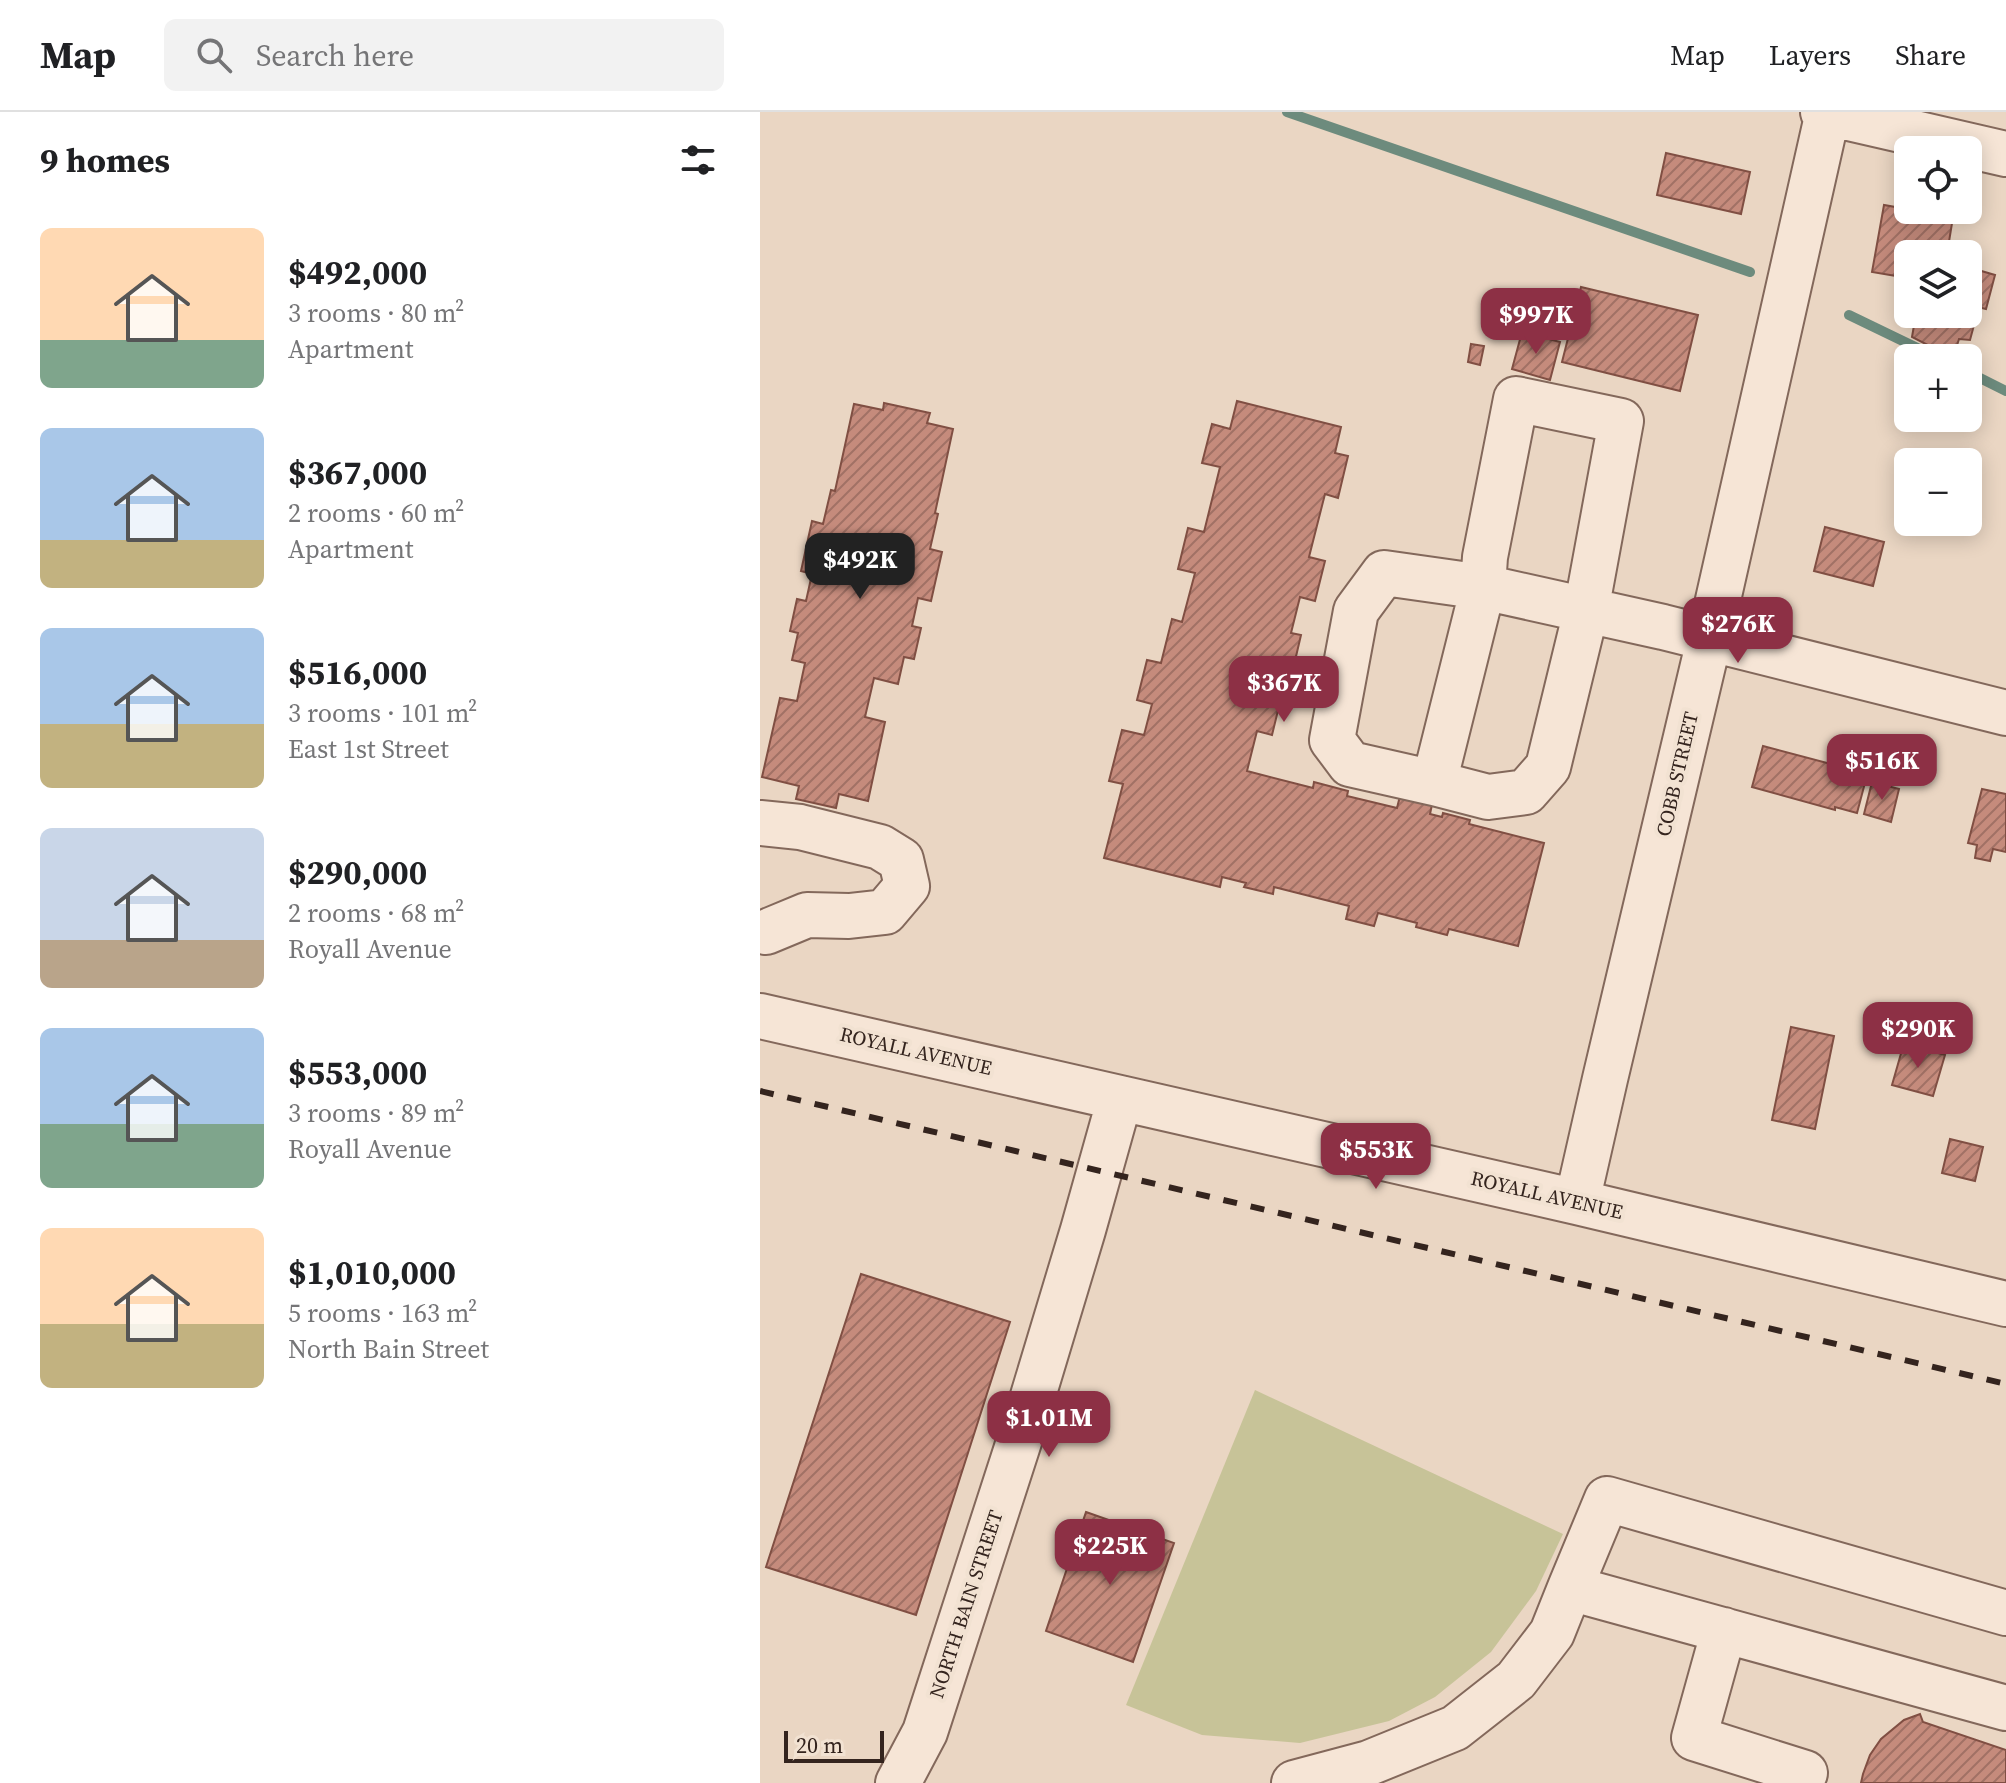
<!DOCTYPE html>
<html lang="en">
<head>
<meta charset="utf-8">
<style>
  :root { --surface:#fff; --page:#f2f2f2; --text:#202124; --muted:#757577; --line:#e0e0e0; --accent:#8d3045 }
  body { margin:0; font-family:"Source Serif 4",serif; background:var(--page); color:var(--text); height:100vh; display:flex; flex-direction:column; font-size:30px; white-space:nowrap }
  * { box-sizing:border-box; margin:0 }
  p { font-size:26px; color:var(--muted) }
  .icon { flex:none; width:44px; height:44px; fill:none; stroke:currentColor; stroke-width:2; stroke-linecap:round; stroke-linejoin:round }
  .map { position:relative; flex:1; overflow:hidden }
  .side { display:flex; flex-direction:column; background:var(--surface); width:760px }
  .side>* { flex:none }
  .fabs { position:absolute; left:1134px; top:24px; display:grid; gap:16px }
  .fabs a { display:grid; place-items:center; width:88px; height:88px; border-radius:12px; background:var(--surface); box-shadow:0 4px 20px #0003; font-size:40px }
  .scale { position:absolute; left:24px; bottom:20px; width:100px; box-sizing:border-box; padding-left:8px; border:4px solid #34241e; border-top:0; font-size:22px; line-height:28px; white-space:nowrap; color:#34241e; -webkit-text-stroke:6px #f2e2d2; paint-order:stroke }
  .price { position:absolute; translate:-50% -68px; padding:0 18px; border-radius:16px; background:var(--accent); color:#fff; font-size:26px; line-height:52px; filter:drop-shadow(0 2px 4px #0008) }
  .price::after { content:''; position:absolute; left:50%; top:48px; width:24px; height:18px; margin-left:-12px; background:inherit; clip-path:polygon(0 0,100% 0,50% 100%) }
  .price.selected { background:#222; color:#fff }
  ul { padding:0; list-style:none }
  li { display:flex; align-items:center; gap:24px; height:200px; padding:0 40px }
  li span { display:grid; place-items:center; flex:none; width:224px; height:160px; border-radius:12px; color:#555 }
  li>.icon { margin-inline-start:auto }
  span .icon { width:96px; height:96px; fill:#fffc; stroke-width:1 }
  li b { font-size:34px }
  h2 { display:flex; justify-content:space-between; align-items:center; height:96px; padding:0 40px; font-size:34px }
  header { display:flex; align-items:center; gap:48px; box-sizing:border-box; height:112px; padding:0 40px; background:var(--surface); border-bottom:2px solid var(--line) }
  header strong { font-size:38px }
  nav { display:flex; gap:44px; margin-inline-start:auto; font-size:28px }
  .search { width:560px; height:72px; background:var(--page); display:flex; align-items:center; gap:20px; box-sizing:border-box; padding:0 28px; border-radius:12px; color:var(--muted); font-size:30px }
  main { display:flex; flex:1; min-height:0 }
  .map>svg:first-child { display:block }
  .garden { fill:#c7c398 }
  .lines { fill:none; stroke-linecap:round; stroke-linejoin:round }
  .stream { stroke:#6d8b7d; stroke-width:10 }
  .building { fill:url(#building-hatch); stroke:#804f43; stroke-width:2 }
  .minor-casing { stroke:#83685b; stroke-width:48 }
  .minor { stroke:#f6e5d6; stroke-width:44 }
  .rail { stroke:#34241e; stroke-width:6; stroke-dasharray:14 14; stroke-linecap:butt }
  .labels { text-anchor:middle; stroke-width:8; stroke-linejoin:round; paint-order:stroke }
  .street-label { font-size:20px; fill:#34241e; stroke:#f2e2d2 }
</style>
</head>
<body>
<header>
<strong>Map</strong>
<div class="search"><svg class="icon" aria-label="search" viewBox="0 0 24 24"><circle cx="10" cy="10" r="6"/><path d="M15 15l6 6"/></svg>Search here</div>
<nav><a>Map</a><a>Layers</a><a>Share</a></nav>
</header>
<main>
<section class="side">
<h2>9 homes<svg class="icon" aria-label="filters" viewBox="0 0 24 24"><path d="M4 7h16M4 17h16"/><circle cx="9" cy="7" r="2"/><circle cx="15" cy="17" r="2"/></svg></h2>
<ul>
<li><span style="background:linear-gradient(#ffd9b3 70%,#7fa58c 0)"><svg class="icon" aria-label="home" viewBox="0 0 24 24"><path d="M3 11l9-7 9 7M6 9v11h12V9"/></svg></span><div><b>$492,000</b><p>3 rooms · 80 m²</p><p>Apartment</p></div></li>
<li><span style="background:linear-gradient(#a9c7e8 70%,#c2b280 0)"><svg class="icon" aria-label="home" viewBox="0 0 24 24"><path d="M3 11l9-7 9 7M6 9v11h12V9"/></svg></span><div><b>$367,000</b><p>2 rooms · 60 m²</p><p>Apartment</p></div></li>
<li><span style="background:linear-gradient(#a9c7e8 60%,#c2b280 0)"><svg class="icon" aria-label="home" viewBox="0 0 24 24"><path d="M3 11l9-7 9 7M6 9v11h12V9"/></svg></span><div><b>$516,000</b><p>3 rooms · 101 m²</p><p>East 1st Street</p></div></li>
<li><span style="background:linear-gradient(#c9d6e8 70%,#b9a48a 0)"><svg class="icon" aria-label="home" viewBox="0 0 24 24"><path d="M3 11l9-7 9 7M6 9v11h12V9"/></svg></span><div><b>$290,000</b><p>2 rooms · 68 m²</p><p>Royall Avenue</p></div></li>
<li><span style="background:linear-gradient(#a9c7e8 60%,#7fa58c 0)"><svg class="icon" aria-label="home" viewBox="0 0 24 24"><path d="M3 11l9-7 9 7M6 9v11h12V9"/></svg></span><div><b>$553,000</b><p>3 rooms · 89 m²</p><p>Royall Avenue</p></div></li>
<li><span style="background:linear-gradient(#ffd9b3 60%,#c2b280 0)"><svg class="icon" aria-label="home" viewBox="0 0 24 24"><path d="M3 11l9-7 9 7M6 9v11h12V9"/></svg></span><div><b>$1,010,000</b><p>5 rooms · 163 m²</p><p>North Bain Street</p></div></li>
</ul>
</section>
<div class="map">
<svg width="1246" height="1671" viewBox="0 0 1246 1671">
  <defs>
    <pattern id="building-hatch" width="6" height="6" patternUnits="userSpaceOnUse" patternTransform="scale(2)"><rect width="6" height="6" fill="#c58b7c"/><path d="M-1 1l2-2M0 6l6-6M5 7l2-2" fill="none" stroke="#a17165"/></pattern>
  </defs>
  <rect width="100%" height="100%" fill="#ead6c3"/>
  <!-- garden -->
  <path class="garden" d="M495,1278L803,1422L776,1479L731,1540L675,1585L629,1609L540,1631L442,1623L366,1593Z"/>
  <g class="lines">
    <!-- stream -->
    <path class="stream" d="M527,0L990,160
      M1089,203L1178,246
      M1208,260L1246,279"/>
  </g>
  <!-- building -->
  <path class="building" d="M906,41L990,60L981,102L897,83Z
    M1143,90L1148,91V98L1194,99L1187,142H1148V166L1112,160L1124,93L1141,96Z
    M1218,158L1235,163L1226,197L1209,193Z
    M821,175L938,203L920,279L802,250Z
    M1156,202L1214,213L1210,228L1199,227L1193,246L1152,225Z
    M762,220L800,230L790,268L752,257Z
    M711,232L724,234L720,253L708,250Z
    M477,289L581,315L575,341L588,344L578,386L565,382L549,445L565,449L555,489L540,485L531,521L541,523L534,553L513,548L506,577L522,582L512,623L497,619L487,659L553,676L554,670L588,679L587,684L637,696L641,680L673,688L670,702L682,705L683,701L710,708L709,712L784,731L758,834L689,817L687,823L656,815L657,811L618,801L614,814L586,807L589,794L514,775L513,782L484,775L486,771L462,765L460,775L344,746L363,672L349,669L362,618L384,623L392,592L377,588L387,548L401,551L412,507L422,510L435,461L418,457L428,416L444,420L460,355L442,351L452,312L470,317Z
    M124,291L170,301L167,311L193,317L175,401L178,402L170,437L182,440L171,489L158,486L152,514L161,516L154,547L144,545L138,572L114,566L105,605L125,610L108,689L79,682L76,696L36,687L39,674L2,665L20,586L37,589L45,551L32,548L38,521L30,519L37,487L46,489L52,462L41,459L52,409L63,412L71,378L75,379L94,292L123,298Z
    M1065,415L1124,430L1113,474L1054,459Z
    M1003,634L1086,656L1085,661L1106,667L1097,701L1075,695V698L992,675Z
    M1112,670L1139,677L1131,710L1104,702Z
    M1222,677L1246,682V740L1233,737L1230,749L1215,746L1217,733L1208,731Z
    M1031,915L1074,924L1055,1017L1012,1008Z
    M1144,931L1185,943L1173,984L1132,973Z
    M1190,1027L1223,1035L1215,1069L1182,1061Z
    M101,1162L250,1210L156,1503L6,1455Z
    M326,1400L414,1431L373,1550L286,1519Z
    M1160,1602L1163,1610L1246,1638V1671H1101L1103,1662L1110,1643L1121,1627L1144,1608Z"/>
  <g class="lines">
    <defs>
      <path id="minor" d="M1063,0L1246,42
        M756,287L861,309L826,499L788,655L766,680L728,685L674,671L723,475L725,445Z
        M674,671L590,652L572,628L596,499L624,461L723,475L903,515L1246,601
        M0,711L40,715L120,735L141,748L147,774L125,800L89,804L47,803L6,820
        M0,904L817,1090L1246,1192
        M817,1090L845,967L949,528L1068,0
        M1246,1501L847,1387L810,1476L1246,1596
        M964,1518L934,1626L1045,1661
        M138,1671L165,1620L264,1314L323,1118L360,986
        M534,1671L609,1651L695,1616L756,1568L792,1521L810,1476"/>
    </defs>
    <!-- minor casing -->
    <use href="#minor" class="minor-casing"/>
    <!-- minor -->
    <use href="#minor" class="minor"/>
    <!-- rail -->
    <path class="rail" d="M0,979L1246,1272"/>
  </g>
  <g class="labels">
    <!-- street labels -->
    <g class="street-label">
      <text transform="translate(917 662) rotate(-77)" y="7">COBB STREET</text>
      <text transform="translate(156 939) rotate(13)" y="7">ROYALL AVENUE</text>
      <text transform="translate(787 1083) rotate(13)" y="7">ROYALL AVENUE</text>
      <text transform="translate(206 1492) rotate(-72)" y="7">NORTH BAIN STREET</text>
    </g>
  </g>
</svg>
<div class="fabs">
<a><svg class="icon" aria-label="locate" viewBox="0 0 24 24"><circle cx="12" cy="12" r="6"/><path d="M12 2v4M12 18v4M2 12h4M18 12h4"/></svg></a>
<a><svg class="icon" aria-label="layers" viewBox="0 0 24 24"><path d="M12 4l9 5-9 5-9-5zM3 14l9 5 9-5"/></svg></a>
<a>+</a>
<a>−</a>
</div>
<div class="scale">20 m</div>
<b class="price" style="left:776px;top:244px">$997K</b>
<b class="price selected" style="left:100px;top:489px">$492K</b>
<b class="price" style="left:978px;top:553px">$276K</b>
<b class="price" style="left:524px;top:612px">$367K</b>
<b class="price" style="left:1122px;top:690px">$516K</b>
<b class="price" style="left:1158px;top:958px">$290K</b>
<b class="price" style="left:616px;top:1079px">$553K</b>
<b class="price" style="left:289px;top:1347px">$1.01M</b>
<b class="price" style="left:350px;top:1475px">$225K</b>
</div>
</main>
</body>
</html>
